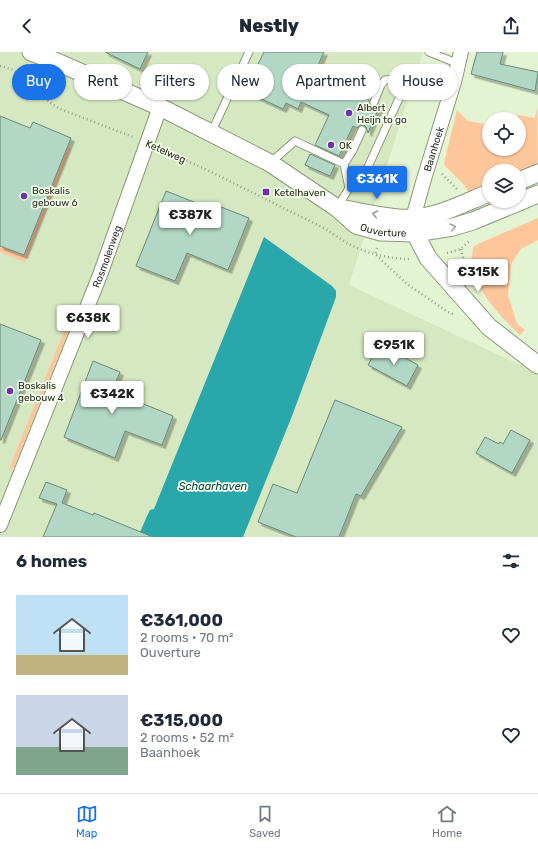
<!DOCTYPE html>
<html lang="en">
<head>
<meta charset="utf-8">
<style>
  :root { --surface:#fff; --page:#f6f6f7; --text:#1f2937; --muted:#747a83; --line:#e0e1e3; --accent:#1a73e8 }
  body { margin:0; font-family:Rubik,sans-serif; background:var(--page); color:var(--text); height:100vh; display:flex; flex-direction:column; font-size:15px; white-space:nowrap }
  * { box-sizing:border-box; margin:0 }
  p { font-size:13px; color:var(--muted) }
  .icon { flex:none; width:22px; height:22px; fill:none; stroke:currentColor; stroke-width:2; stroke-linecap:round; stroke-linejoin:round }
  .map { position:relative; height:485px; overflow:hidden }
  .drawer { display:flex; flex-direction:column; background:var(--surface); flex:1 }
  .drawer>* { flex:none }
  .top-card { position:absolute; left:12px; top:12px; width:514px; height:36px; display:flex; gap:8px }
  .controls { position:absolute; left:482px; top:60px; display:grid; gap:8px }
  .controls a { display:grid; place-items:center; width:44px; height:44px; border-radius:50%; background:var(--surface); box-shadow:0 1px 3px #0004; font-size:20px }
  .price { position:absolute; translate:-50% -34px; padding:0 9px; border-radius:4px; background:#fff; color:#222; font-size:13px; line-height:26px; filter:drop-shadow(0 1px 2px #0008) }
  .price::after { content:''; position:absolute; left:50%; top:24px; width:12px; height:9px; margin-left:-6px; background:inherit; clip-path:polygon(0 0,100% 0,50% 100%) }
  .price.active { background:var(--accent); color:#fff }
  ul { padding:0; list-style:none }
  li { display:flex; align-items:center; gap:12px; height:100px; padding:0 16px }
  li span { display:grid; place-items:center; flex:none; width:112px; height:80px; border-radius:0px; color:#555 }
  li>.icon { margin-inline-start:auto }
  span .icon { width:48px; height:48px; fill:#fffc; stroke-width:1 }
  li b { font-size:17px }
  h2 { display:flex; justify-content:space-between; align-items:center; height:48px; padding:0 16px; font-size:17px }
  .tag { padding:0 14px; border-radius:18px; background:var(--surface); box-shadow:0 1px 3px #0004; font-size:14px; line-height:36px }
  .tag.active { background:var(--accent); color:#fff }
  header { display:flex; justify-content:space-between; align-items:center; height:52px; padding:0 16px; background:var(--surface); font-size:18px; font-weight:800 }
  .dock { display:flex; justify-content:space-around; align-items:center; height:56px; border-top:1px solid var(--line); background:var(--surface); font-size:11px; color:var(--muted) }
  .dock a { display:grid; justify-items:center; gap:2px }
  .dock .active { color:var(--accent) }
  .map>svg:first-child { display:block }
  .built { fill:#d6e8c1 }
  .green { fill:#fec69b }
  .water { fill:#29a7ab }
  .building { fill:#b3d7c5; stroke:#688a79; filter:url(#shadow) }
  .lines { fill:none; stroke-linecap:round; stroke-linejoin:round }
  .service-casing { stroke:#8a987a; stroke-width:9 }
  .minor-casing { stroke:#8a987a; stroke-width:16 }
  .tertiary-casing { stroke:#8a987a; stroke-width:19 }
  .path { stroke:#96a189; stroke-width:2.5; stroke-dasharray:1 3; stroke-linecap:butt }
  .service { stroke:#fff; stroke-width:7 }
  .minor { stroke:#fff; stroke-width:14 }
  .tertiary { stroke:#fff; stroke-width:17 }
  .oneway { stroke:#9da09a }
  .poi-dot { fill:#6f33a9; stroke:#f5feeb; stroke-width:1.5 }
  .labels { text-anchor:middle; stroke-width:3.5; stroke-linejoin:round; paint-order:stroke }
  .poi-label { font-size:10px; fill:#262b1f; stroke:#f5feeb; text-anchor:start }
  .street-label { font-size:10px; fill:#262b1f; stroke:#f5feeb }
  .water-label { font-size:11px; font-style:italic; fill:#0f4546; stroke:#f5feeb }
</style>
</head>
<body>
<header><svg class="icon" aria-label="back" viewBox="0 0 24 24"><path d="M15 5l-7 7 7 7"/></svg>Nestly<svg class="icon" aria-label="share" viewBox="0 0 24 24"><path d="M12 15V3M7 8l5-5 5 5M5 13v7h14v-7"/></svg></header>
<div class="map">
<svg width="538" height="485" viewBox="0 0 538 485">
  <defs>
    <filter id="shadow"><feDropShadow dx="3.5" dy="3.5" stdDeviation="0" flood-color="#0004"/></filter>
  </defs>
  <rect width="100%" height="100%" fill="#e4f4d3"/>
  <!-- built -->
  <path class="built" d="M0,0H423L349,233L533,319L538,323V485H0Z"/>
  <!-- green -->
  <path class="green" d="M537,55L538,113L519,121V119H489V134L470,143L465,134L445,114L444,111L457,58L468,69L489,73V97H519V67H507L519,63L535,66Z
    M67,94L71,96L25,210L0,200V194L24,203Z
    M538,166V188L521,197L511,212L508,243L517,272L525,278L520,283C501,265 477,240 472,214C471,208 473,201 473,195L480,191Z
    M66,274L68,280L14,415L8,419Z"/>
  <!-- water -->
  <path class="water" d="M264,185L332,234L336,239V245L292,364L243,485H138L147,464L150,458L154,457Z"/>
  <!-- building -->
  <path class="building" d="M105,0H148L140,17Z
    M264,0H324L314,22L369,48V51L372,54L375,55L378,52L380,53L368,81L366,75L364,73L359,74L357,76L353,74L339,104L315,93L329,63L301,50L298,57L286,51L283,57L240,37L246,24L251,26Z
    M477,0H503L500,12L538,20L535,39L471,22Z
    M0,64L30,76L33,70L71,86L24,203L0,194Z
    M310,102L335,113L330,124L305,113Z
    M166,139L214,158L216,153L249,166L228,218L187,201L175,229L136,214Z
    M0,272L41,288L1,388H0Z
    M377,297L386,302L389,297L418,313L407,334L368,313Z
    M93,309L120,320L112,339L173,364L162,393L125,379L115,406L64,385Z
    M335,348L402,375L361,444L356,442L339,485H296L258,470L273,432L297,441Z
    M511,378L530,388L512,421L476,401L485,385L499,392L500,390L503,392Z
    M46,430L67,438L62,451L93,463L94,461L153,485H43L57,452L39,446Z"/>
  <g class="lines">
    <defs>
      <path id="service" d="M429,0L459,12
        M211,81L249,0
        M270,111L295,89L344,112L349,136
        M344,112L353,98L362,78
        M337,156L349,136L368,115L401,42C403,30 396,26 385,28L381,33L374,50"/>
      <g id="minor">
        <path id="s1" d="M413,166L424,127L454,30L461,0"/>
        <path id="s2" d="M0,473L100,223L160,55"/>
      </g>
      <g id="tertiary">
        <path id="s3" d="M31,0L50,7L160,55L270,111L337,156L356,173L381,180L415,181L453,175L473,169L538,142"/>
        <path d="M519,129L538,121"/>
        <path d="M337,156C360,159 391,168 413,166C438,165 466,150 489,141"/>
        <path d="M413,166L415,181L428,206L489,275L538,313"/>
      </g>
    </defs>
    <!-- service casing -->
    <use href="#service" class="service-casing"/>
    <!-- minor casing -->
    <use href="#minor" class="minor-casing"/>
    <!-- tertiary casing -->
    <use href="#tertiary" class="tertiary-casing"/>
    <!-- path -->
    <path class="path" d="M0,14L11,17L31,29L49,50L60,57L133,85
      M161,97C214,120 264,147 316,172C327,177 337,185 347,191C365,201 389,207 409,207
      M442,122L457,137
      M377,196L375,202L407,232L448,260L455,263
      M461,197L467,222
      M447,201L461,197L470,188"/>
    <!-- service -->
    <use href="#service" class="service"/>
    <!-- minor -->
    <use href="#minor" class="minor"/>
    <!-- tertiary -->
    <use href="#tertiary" class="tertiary"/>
  </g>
  <!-- one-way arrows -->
  <defs><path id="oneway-chevron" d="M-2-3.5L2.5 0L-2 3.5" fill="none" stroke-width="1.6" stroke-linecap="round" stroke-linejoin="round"/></defs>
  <g class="oneway">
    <use href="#oneway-chevron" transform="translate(375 162) rotate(-169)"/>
    <use href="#oneway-chevron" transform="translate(453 175) rotate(-13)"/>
  </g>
  <!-- markers -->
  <g class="poi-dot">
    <circle cx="349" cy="61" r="4"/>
    <circle cx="331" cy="93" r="4"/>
    <rect x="262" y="136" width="8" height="8" rx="2"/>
    <circle cx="24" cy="144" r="4"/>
    <circle cx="10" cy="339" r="4"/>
  </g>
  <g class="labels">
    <!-- poi labels -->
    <g class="poi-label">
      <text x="357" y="59">Albert<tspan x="357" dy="12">Heijn to go</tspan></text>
      <text x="339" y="97">OK</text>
      <text x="32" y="142">Boskalis<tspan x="32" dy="12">gebouw 6</tspan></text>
      <text x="274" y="144">Ketelhaven</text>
      <text x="18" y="337">Boskalis<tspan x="18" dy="12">gebouw 4</tspan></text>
    </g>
    <!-- street labels -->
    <g class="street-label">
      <text dy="4" stroke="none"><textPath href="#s1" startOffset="72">Baanhoek</textPath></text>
      <text transform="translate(166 99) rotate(24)" y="4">Ketelweg</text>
      <text dy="4" stroke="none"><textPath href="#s3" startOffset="398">Ouverture</textPath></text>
      <text dy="4" stroke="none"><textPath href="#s2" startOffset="289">Rosmolenweg</textPath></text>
    </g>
    <!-- water labels -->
    <g class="water-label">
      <text x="213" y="438">Schaarhaven</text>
    </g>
  </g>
</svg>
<div class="controls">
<a><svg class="icon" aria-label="locate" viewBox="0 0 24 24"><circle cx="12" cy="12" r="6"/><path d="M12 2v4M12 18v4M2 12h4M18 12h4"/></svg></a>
<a><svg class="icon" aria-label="layers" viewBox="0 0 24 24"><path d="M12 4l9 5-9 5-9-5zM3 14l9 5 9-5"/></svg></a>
</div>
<b class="price active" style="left:377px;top:148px">€361K</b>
<b class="price" style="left:190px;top:184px">€387K</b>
<b class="price" style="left:478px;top:241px">€315K</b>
<b class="price" style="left:88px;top:287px">€638K</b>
<b class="price" style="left:394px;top:314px">€951K</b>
<b class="price" style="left:112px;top:363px">€342K</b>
<div class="top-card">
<a class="tag active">Buy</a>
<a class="tag">Rent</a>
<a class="tag">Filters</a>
<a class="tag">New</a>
<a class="tag">Apartment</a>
<a class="tag">House</a>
</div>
</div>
<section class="drawer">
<h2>6 homes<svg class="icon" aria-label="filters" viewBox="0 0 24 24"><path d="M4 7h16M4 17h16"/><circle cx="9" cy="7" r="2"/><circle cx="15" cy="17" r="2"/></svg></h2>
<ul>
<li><span style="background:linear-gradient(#bfe0f5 75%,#c2b280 0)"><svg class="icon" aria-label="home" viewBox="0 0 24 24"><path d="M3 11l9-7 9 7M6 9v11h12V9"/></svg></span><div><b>€361,000</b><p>2 rooms · 70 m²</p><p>Ouverture</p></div><svg class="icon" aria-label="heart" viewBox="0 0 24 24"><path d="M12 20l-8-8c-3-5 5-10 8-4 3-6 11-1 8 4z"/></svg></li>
<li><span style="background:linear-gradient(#c9d6e8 65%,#7fa58c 0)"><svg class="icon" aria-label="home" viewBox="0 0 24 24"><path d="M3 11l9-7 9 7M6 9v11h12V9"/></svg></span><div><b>€315,000</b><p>2 rooms · 52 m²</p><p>Baanhoek</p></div><svg class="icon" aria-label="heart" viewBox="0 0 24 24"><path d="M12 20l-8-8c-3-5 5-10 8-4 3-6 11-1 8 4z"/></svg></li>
</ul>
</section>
<nav class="dock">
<a class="active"><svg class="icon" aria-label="map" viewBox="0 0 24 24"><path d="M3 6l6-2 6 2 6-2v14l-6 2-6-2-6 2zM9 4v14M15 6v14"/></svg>Map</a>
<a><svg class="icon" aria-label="saved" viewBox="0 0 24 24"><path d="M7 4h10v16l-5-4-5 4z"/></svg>Saved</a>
<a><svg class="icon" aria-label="home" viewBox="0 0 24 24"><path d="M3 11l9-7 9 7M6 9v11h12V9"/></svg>Home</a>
</nav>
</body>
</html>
